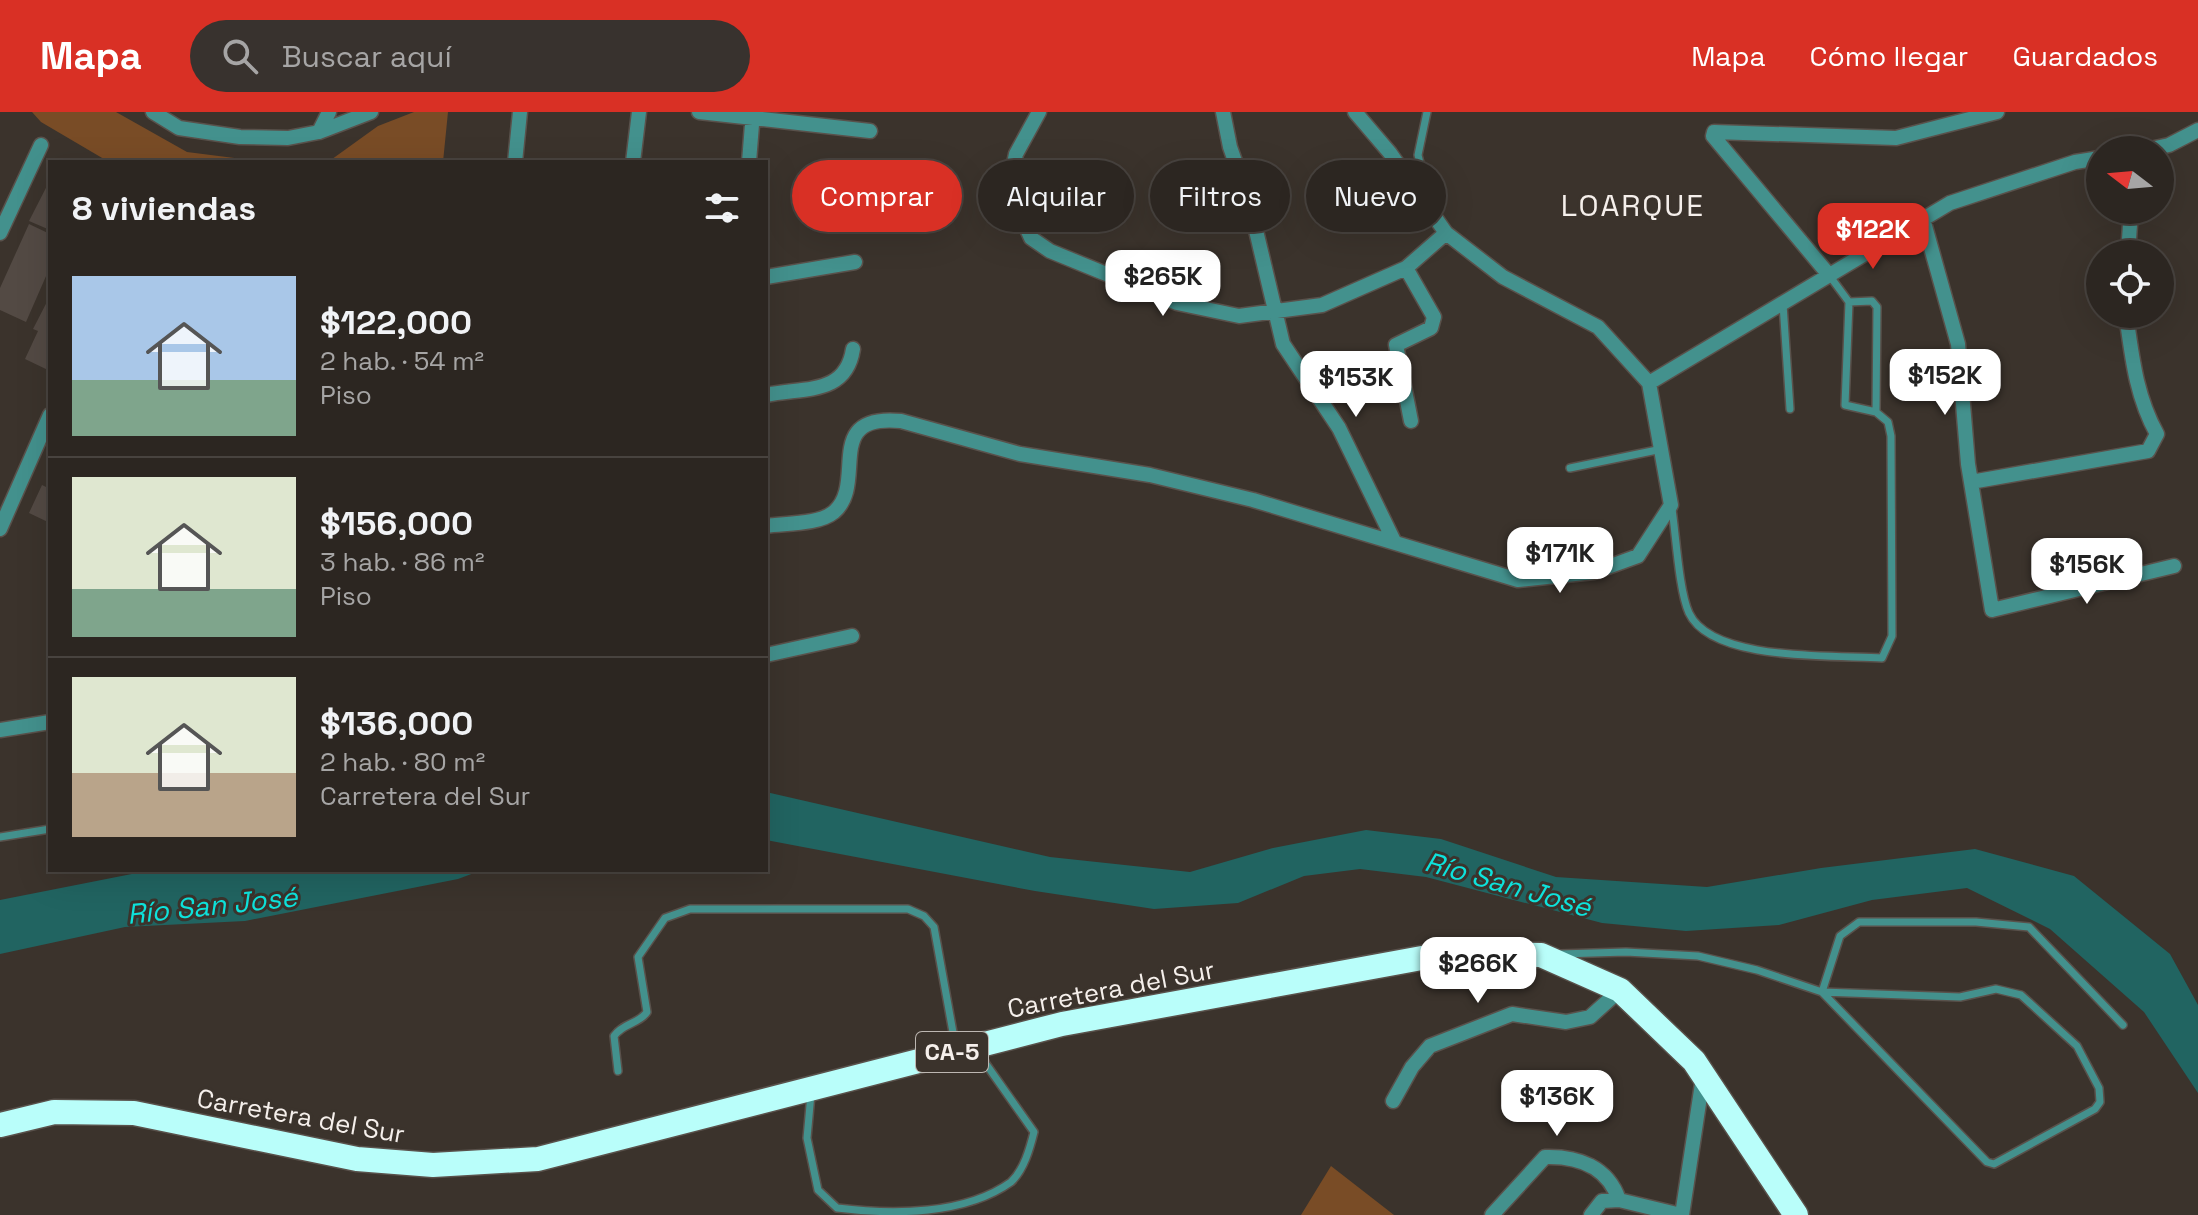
<!DOCTYPE html>
<html lang="es">
<head>
<meta charset="utf-8">
<style>
  :root { --surface:#2c2621; --page:#38322e; --text:#f1f3f6; --muted:#a6a5a5; --line:#48433f; --accent:#d93025 }
  body { margin:0; font-family:"Space Grotesk",sans-serif; background:var(--page); color:var(--text); height:100vh; display:flex; flex-direction:column; font-size:30px; white-space:nowrap }
  * { box-sizing:border-box; margin:0 }
  p { font-size:26px; color:var(--muted) }
  .icon { flex:none; width:44px; height:44px; fill:none; stroke:currentColor; stroke-width:2; stroke-linecap:round; stroke-linejoin:round }
  .map { position:relative; flex:1; overflow:hidden }
  .panel { position:absolute; left:48px; top:48px; width:720px; height:712px; display:flex; flex-direction:column; background:var(--surface); border-radius:0px; box-shadow:0 8px 32px #0002,0 0 0 2px var(--line) }
  .panel>* { flex:none }
  .top-card { position:absolute; left:792px; top:48px; width:760px; height:72px; display:flex; gap:16px }
  .needle { width:52px; rotate:286deg }
  .controls { position:absolute; left:2086px; top:24px; display:grid; gap:16px }
  .controls a { display:grid; place-items:center; width:88px; height:88px; border-radius:50%; background:var(--surface); box-shadow:0 8px 32px #0002,0 0 0 2px var(--line); font-size:40px }
  .price { position:absolute; translate:-50% -68px; padding:0 18px; border-radius:16px; background:#fff; color:#222; font-size:26px; line-height:52px; filter:drop-shadow(0 2px 4px #0008) }
  .price::after { content:''; position:absolute; left:50%; top:48px; width:24px; height:18px; margin-left:-12px; background:inherit; clip-path:polygon(0 0,100% 0,50% 100%) }
  .price.active { background:var(--accent); color:#fff }
  ul { padding:0; list-style:none }
  li { display:flex; align-items:center; gap:24px; height:200px; padding:0 24px }
  li+li { border-top:2px solid var(--line) }
  li span { display:grid; place-items:center; flex:none; width:224px; height:160px; border-radius:0px; color:#555 }
  li>.icon { margin-inline-start:auto }
  span .icon { width:96px; height:96px; fill:#fffc; stroke-width:1 }
  li b { font-size:34px }
  h2 { display:flex; justify-content:space-between; align-items:center; height:96px; padding:0 24px; font-size:34px }
  .pill { padding:0 28px; border-radius:36px; background:var(--surface); box-shadow:0 8px 32px #0002,0 0 0 2px var(--line); font-size:28px; line-height:72px }
  .pill.active { background:var(--accent); color:#fff }
  header { display:flex; align-items:center; gap:48px; box-sizing:border-box; height:112px; padding:0 40px; background:var(--accent); color:#fff }
  header strong { font-size:38px }
  nav { display:flex; gap:44px; margin-inline-start:auto; font-size:28px }
  .search { width:560px; height:72px; background:var(--page); display:flex; align-items:center; gap:20px; box-sizing:border-box; padding:0 28px; border-radius:44px; color:var(--muted); font-size:30px }
  .map>svg:first-child { display:block }
  .green { fill:#794c26 }
  .water { fill:#216461 }
  .building { fill:#534a44 }
  .lines { fill:none; stroke-linecap:round; stroke-linejoin:round }
  .lane-casing { stroke:#59514b; stroke-width:10 }
  .street-casing { stroke:#59514b; stroke-width:17 }
  .highway-casing { stroke:#59514b; stroke-width:27 }
  .lane { stroke:#43918d; stroke-width:7 }
  .street { stroke:#43918d; stroke-width:14 }
  .highway { stroke:#b9fefa; stroke-width:24 }
  .labels { text-anchor:middle; stroke-width:6; stroke-linejoin:round; paint-order:stroke }
  .shield { fill:#3b332c; stroke:#bdb7b2; stroke-width:2 }
  .shield-label { font-size:24px; font-weight:bold; fill:#f5efeb }
  .street-label { font-size:26px; fill:#f5efeb; stroke:#3b332c }
  .water-label { font-size:28px; font-style:italic; fill:#0ee2db; stroke:#3b332c }
  .quarter-label { font-size:30px; letter-spacing:2px; fill:#f5efeb; stroke:#3b332c }
</style>
</head>
<body>
<header>
<strong>Mapa</strong>
<div class="search"><svg class="icon" aria-label="search" viewBox="0 0 24 24"><circle cx="10" cy="10" r="6"/><path d="M15 15l6 6"/></svg>Buscar aquí</div>
<nav><a>Mapa</a><a>Cómo llegar</a><a>Guardados</a></nav>
</header>
<div class="map">
<svg width="2198" height="1103" viewBox="0 0 2198 1103">
  <rect width="100%" height="100%" fill="#3b332c"/>
  <!-- green -->
  <path class="green" d="M32,0H116L187,40L267,50H109L41,10Z
    M414,0H448L443,50H328L378,14Z
    M1331,1054L1394,1103H1301Z"/>
  <!-- water -->
  <path class="water" d="M766,680L1050,745L1190,760L1273,736L1366,718L1441,727L1556,765L1707,775L1821,756L1975,737L2074,764L2170,842L2198,893V981L2144,900L2050,817L1967,776L1872,788L1779,813L1686,819L1602,811L1426,765L1360,757L1304,764L1238,791L1154,797L1035,779L766,728Z
    M152,758H482L458,767L245,809L125,815L0,842V788Z"/>
  <!-- building -->
  <path class="building" d="M50,68V118L29,109Z
    M29,112L50,122V155L26,210L0,198V176Z
    M50,184V259L25,247L38,219L33,217Z
    M42,373L50,377V411L29,401Z"/>
  <g class="lines">
    <defs>
      <path id="lane" d="M1427,0L1418,43L1430,90
        M1829,163L1849,190L1845,293L1876,300L1877,195L1872,189L1849,190
        M1783,192L1790,297
        M1570,356L1662,337
        M1672,397C1676,424 1679,479 1689,501C1712,550 1834,543 1882,546L1892,524L1891,324L1888,310L1876,300
        M0,725L50,717
        M1560,842L1626,840L1698,844L1757,858L1822,880L1987,1050L1994,1052L2095,997L2100,990L2099,976L2077,934L2021,883L1996,877L1960,885L1822,880L1840,824L1859,810H1976L2029,815L2123,913
        M618,959L614,924C623,911 639,912 647,900L638,845L665,806L690,797H908L924,804L934,815L956,937
        M811,982L807,1026L818,1078L837,1096C893,1103 965,1103 1011,1070C1024,1058 1030,1036 1034,1020L986,952L980,938"/>
      <path id="street" d="M153,0L179,16L240,25L288,26L319,20L371,0
        M699,0L870,19
        M1039,0L1016,42L1011,66L1018,97L1031,126L1050,139L1177,191L1239,204L1322,193L1406,156L1446,121
        M1223,0L1230,35L1249,89L1283,232L1339,316L1394,429
        M319,20L329,0
        M2146,38L2169,33L2198,18
        M515,50L520,0
        M633,50L639,0
        M749,50L753,0
        M1923,107L1958,232L1968,352L1992,498L2174,454
        M0,121L41,33
        M2128,142L2131,98
        M1406,156L1434,205L1431,216L1396,233L1411,309
        M1829,163L1713,24L1714,20L1896,26L1997,0
        M766,165L855,150
        M1649,271L1950,91L2075,50L2100,46
        M766,283C805,275 846,283 853,237
        M1971,370L2148,339L2157,322C2136,284 2132,245 2126,202
        M766,414C785,411 818,413 834,400C868,371 821,301 901,309L1020,342L1150,363L1253,388L1518,468L1594,460L1638,444L1671,393L1649,271L1598,215L1503,165L1446,121L1390,41L1355,0
        M0,417L50,303
        M766,543L852,524
        M0,618L50,610
        M1393,989L1412,955L1430,934L1512,902L1566,910L1590,905L1620,878
        M1492,1103L1545,1045C1578,1044 1608,1055 1619,1088
        M1591,1103L1602,1089L1619,1088L1681,1103
        M1682,1103L1703,965"/>
      <path id="highway" d="M0,1013L54,1000L134,1001L357,1047L433,1053L538,1047L1062,912L1449,841L1541,843L1620,878L1694,949L1796,1103"/>
    </defs>
    <!-- lane casing -->
    <use href="#lane" class="lane-casing"/>
    <!-- street casing -->
    <use href="#street" class="street-casing"/>
    <!-- highway casing -->
    <use href="#highway" class="highway-casing"/>
    <!-- lane -->
    <use href="#lane" class="lane"/>
    <!-- street -->
    <use href="#street" class="street"/>
    <!-- highway -->
    <use href="#highway" class="highway"/>
  </g>
  <g class="labels">
    <!-- shield labels -->
    <rect class="shield" x="916" y="920" width="72" height="40" rx="6"/>
    <g class="shield-label">
      <text x="952" y="948">CA-5</text>
    </g>
    <!-- street labels -->
    <g class="street-label">
      <text transform="translate(1111 877) rotate(-11)" y="9">Carretera del Sur</text>
      <text transform="translate(301 1004) rotate(10)" y="9">Carretera del Sur</text>
    </g>
    <!-- water labels -->
    <g class="water-label">
      <text transform="translate(1508 772) rotate(16)" y="10">Río San José</text>
      <text transform="translate(212 793) rotate(-6)" y="10">Río San José</text>
    </g>
    <!-- quarter labels -->
    <g class="quarter-label">
      <text x="1633" y="104">LOARQUE</text>
    </g>
  </g>
</svg>
<div class="controls">
<a><svg class="needle" viewBox="-14 -14 28 28"><path d="M0-13l5 13h-10z" fill="#e53935"/><path d="M0 13l5-13h-10z" fill="#a6a5a5"/></svg></a>
<a><svg class="icon" aria-label="locate" viewBox="0 0 24 24"><circle cx="12" cy="12" r="6"/><path d="M12 2v4M12 18v4M2 12h4M18 12h4"/></svg></a>
</div>
<b class="price active" style="left:1873px;top:159px">$122K</b>
<b class="price" style="left:1163px;top:206px">$265K</b>
<b class="price" style="left:1945px;top:305px">$152K</b>
<b class="price" style="left:1356px;top:307px">$153K</b>
<b class="price" style="left:1560px;top:483px">$171K</b>
<b class="price" style="left:2087px;top:494px">$156K</b>
<b class="price" style="left:1478px;top:893px">$266K</b>
<b class="price" style="left:1557px;top:1026px">$136K</b>
<div class="top-card">
<a class="pill active">Comprar</a>
<a class="pill">Alquilar</a>
<a class="pill">Filtros</a>
<a class="pill">Nuevo</a>
</div>
<section class="panel">
<h2>8 viviendas<svg class="icon" aria-label="filters" viewBox="0 0 24 24"><path d="M4 7h16M4 17h16"/><circle cx="9" cy="7" r="2"/><circle cx="15" cy="17" r="2"/></svg></h2>
<ul>
<li><span style="background:linear-gradient(#a9c7e8 65%,#7fa58c 0)"><svg class="icon" aria-label="home" viewBox="0 0 24 24"><path d="M3 11l9-7 9 7M6 9v11h12V9"/></svg></span><div><b>$122,000</b><p>2 hab. · 54 m²</p><p>Piso</p></div></li>
<li><span style="background:linear-gradient(#dfe7d0 70%,#7fa58c 0)"><svg class="icon" aria-label="home" viewBox="0 0 24 24"><path d="M3 11l9-7 9 7M6 9v11h12V9"/></svg></span><div><b>$156,000</b><p>3 hab. · 86 m²</p><p>Piso</p></div></li>
<li><span style="background:linear-gradient(#dfe7d0 60%,#b9a48a 0)"><svg class="icon" aria-label="home" viewBox="0 0 24 24"><path d="M3 11l9-7 9 7M6 9v11h12V9"/></svg></span><div><b>$136,000</b><p>2 hab. · 80 m²</p><p>Carretera del Sur</p></div></li>
</ul>
</section>
</div>
</body>
</html>
